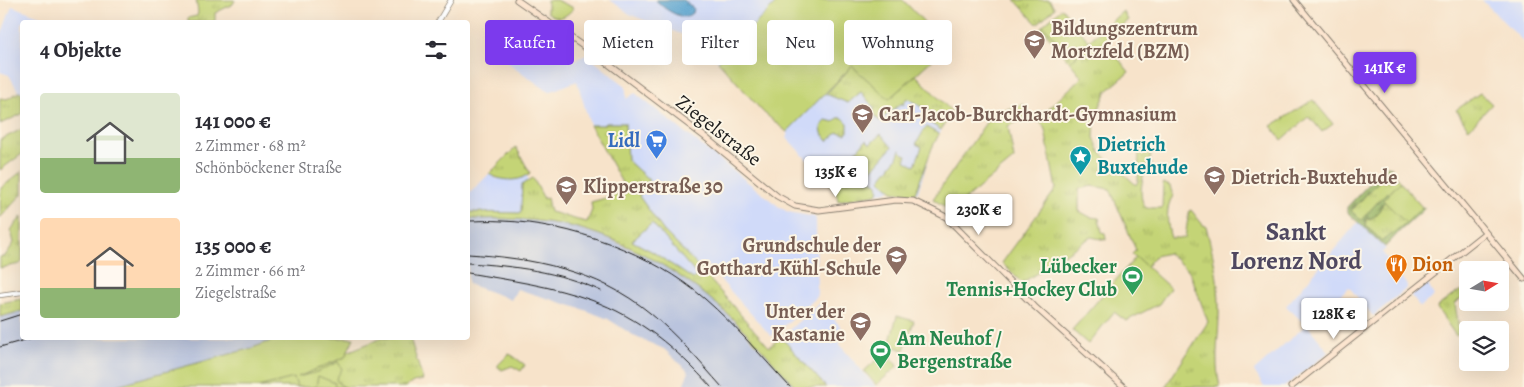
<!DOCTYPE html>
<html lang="de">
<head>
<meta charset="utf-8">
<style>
  :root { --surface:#fff; --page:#f7f7f7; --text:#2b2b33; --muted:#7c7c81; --accent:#7c3aed }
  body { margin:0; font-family:Alegreya,serif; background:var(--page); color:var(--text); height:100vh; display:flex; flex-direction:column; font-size:19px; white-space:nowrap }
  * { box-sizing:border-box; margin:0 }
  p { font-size:16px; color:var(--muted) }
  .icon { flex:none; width:28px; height:28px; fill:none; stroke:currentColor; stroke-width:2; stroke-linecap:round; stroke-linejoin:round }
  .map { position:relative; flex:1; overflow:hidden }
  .side { position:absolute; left:20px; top:20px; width:450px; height:320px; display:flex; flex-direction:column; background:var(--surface); border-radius:5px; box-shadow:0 5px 20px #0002 }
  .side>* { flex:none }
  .banner { position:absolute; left:485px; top:20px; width:475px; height:45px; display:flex; gap:10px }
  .needle { width:32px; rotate:79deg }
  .buttons { position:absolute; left:1459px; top:261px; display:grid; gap:10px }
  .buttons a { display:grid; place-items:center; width:50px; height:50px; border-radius:5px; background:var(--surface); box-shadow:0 5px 20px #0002; font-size:25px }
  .price { position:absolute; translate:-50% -42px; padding:0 11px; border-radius:5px; background:#fff; color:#222; font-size:16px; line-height:32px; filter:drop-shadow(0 1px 2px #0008) }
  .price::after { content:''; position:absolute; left:50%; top:30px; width:15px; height:11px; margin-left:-8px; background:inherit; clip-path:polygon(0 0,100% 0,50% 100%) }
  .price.current { background:var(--accent); color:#fff }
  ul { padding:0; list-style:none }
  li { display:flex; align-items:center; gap:15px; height:125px; padding:0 20px }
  li span { display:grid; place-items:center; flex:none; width:140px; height:100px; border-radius:5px; color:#555 }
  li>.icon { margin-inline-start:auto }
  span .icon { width:60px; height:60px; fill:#fffc; stroke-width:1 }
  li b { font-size:21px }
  h2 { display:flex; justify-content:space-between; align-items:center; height:60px; padding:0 20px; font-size:21px }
  .chip { padding:0 18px; border-radius:5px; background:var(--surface); box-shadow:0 5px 20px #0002; font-size:18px; line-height:45px }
  .chip.current { background:var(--accent); color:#fff }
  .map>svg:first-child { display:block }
  .built { fill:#d0daf9 }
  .industrial { fill:#bac4de }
  .grass { fill:url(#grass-tufts); stroke:#707849; fill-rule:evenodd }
  .forest { fill:url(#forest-firs); stroke:#5c6942 }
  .garden { fill:#c4d476; stroke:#707849 }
  .water { fill:url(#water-ripples); stroke:#3a5f76 }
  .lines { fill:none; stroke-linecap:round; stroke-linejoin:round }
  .tertiary-casing { stroke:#8a8073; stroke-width:6 }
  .secondary-casing { stroke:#8a8073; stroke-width:7 }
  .tertiary { stroke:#fff; stroke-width:4.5 }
  .secondary { stroke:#fce5cf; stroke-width:5 }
  .rail { stroke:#1c1c1c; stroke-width:1 }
  .labels { text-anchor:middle; stroke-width:4; stroke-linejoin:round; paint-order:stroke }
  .education-label { font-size:20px; font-weight:bold; fill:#785e54; stroke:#fcf5e5; text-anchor:start }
  .street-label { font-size:20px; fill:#1c1c1c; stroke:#fcf5e5 }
  .shop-label { font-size:20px; font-weight:bold; fill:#366cbe; stroke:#fcf5e5; text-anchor:end }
  .culture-label { font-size:20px; font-weight:bold; fill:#0d838f; stroke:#fcf5e5; text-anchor:start }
  .food-label { font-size:20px; font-weight:bold; fill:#c56008; stroke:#fcf5e5; text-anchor:start }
  .leisure-label { font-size:20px; font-weight:bold; fill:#27864d; stroke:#fcf5e5; text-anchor:end }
  .district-label { font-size:25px; font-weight:bold; fill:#4f4860; stroke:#fcf5e5 }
</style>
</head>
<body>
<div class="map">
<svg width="1524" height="387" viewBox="0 0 1524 387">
  <defs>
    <pattern id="grass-tufts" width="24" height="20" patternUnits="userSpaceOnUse" patternTransform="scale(1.25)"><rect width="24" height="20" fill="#c4d476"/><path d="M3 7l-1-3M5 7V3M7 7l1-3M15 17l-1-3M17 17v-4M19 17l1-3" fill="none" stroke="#a8b566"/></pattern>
    <pattern id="forest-firs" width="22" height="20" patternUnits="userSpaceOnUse" patternTransform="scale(1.25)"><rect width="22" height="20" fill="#9bb667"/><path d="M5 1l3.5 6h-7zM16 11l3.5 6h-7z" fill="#7e9354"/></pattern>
    <pattern id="water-ripples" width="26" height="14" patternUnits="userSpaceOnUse" patternTransform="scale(1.25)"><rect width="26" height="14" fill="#57a2cf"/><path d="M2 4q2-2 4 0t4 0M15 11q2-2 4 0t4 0" fill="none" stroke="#4783a7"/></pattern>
  </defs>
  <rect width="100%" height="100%" fill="#fcf5e5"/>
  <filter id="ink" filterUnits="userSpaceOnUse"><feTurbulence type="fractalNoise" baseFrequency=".02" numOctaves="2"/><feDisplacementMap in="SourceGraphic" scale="10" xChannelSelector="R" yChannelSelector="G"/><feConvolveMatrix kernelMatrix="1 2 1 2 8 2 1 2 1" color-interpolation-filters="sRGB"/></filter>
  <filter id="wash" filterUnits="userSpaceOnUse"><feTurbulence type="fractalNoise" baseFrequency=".0096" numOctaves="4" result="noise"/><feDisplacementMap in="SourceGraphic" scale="20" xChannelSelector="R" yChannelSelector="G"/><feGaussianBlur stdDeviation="1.12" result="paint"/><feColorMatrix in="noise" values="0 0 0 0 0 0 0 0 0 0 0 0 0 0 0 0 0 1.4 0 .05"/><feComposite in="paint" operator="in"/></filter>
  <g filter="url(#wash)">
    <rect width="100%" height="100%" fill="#f7e3ca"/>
    <!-- built -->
    <path class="built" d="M610,0H656L660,5L678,16L694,10L684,0H779L718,61L702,42L631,15Z
      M1482,0H1524V42Z
      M12,6L56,22H22V92H19L9,75L0,72V38Z
      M537,23L561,38L570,62L586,55L626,86V99L635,93L778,206L788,212L815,217L816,220L817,294L815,299L772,336H771L706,264L697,265L663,230L639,196L649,180L627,160L625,124L590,125L577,81L549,92L507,62Z
      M852,66L889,99L916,75L942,129L932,148L918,192L916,193L894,189L877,194L838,201L836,191L787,138V132Z
      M489,174L497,179H519L527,176L529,181L522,185V213L468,212V195Z
      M1358,222L1386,249L1382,252L1407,285V288L1373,316L1349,287L1307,325L1329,352L1284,387H1264L1254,371L1306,325L1286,306Z
      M653,223L697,275L693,280L653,252L631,240Z
      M1427,283L1434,296L1420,307L1411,296Z
      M821,302L847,335L839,344L876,387H826L781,337Z"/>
    <!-- industrial -->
    <path class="industrial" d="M512,218L570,226L604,237L655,260L709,297L736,323L796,387H687L684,383L689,372L664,349L636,337L608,319L585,310L517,289L511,300L502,296L468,284V219Z
      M22,311V338H279L252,348L110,387H0V318Z"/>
    <!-- grass -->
    <path class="grass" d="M196,0H235L233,4L215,13V22H188V18L197,16L198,12Z
      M547,0H556L574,8C564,18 559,21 547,12Z
      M788,0L889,99L916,75L952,112L941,130L924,119V115L931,119L934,114L907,98L903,105L902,103L879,121L872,111L875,109L861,92L848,103L826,94L852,66Z
      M1015,0H1049L1055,8L1037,24Z
      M1123,11L1128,20L1105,41L1129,72L1107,91L1095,117L1094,138L1100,152L1136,185L1138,181L1139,149L1141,148L1151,155L1150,159L1152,165L1145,166C1143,180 1137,197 1146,208H1162L1163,183L1170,186L1173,196C1165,206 1167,226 1171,238H1185L1189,211L1191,210L1203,225L1206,226C1212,252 1219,278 1219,306C1220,335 1213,358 1220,387H1165L1208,322L1190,272L1168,253L1155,256L1146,267L1132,254L1136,250L1110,189L1092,186L1079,189V211L1090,217L1099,218L1102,232L1105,233L1106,240L1091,237L1022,283L1002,263L1056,189L1045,130C1042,121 1036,120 1028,117L1008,126L1014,159L951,211L933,199L992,114L1023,104L1029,113L1040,117L1082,77L1041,27L1043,25L1072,60L1090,43L1089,41Z
      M19,92H22V114L0,124V98L7,99Z
      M1480,93L1492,104L1469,129L1456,110Z
      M1313,100L1333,124L1322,132L1314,122L1308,117L1282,140L1271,126Z
      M838,118H843L848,123V132L845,134L838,132L828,141L822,133L821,127L826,120L834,122Z
      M605,123H625L627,160L649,180L639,196L663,230L697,265L769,347L781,337L826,387H796C769,358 739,321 708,297C668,265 620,238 570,226C536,219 502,218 468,219V212L521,213L522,185L533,178L544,199L547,198L550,212C561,214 574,220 587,222L592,210L591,202L613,196L626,190L590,125H603ZM652,223L697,275L693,279L653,252L632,241Z
      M926,127L939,134L932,148L917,189L914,195L893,191L880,180L897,158L900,150L904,154L907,155L905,161L915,165L922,147L916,144Z
      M22,129V154L0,170V140Z
      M881,134L892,147L872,170L854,154L866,140L870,144Z
      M516,147L530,173C520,183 500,181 489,174Z
      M848,160L867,177L866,179L869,182L872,180L874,183L875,181C879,185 880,189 877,194L838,201L836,191L824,179L827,176L831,180Z
      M1391,168L1400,182L1383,200L1406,223L1382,242L1351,211Z
      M22,171V194L0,218L1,188Z
      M22,216V262L20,264L0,268V257L5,256L14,243L11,230Z
      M1459,291H1463L1464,295L1455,304L1458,322V335L1456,336L1437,308L1438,306Z
      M22,299V311L0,317V303Z
      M382,338H410L423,380L413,382L406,387H259C289,379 317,370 345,357L347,352Z
      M509,354L513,356L525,365L521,371L512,366L502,370L498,367V365Z"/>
    <!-- forest -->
    <path class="forest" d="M1386,166L1392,167L1351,211L1361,220L1387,192L1390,195L1387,201L1383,203C1379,211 1377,218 1367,219L1365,225L1382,241L1406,223L1422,207L1425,208L1399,232L1385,247L1347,212V207Z"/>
    <!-- garden -->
    <path class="garden" d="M779,0H903L947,46L889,99L852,66L787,132L763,112L718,61Z
      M1062,8L1090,43L1072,60L1043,25Z
      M1400,182L1422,207L1406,223L1383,200Z
      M1136,257L1170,288L1159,304L1126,321L1114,312L1088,344L1072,330Z
      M897,316L914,321L904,350L889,345Z
      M279,338H354L345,357L298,377L317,372L338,362L342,369L336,379L339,384L345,387H334L335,383L318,376L316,387H297L294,378L258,387H110L252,348Z
      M885,353L888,354L896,364L897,367L876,385L864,371Z"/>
    <!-- water -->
    <path class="water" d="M656,0H684L694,9L693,12L687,17C678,18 661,7 656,0Z"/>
  </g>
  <g filter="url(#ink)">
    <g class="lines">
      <defs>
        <path id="tertiary" d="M438,22L451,0
          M0,295L22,292"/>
        <path id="secondary" d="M517,0L607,63L705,137L777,196L795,206L819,210L896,200L913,201L936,212L946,217L1035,307L1124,387
          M1294,0L1524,279
          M1291,387L1485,233"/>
      </defs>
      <!-- tertiary casing -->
      <use href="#tertiary" class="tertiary-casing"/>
      <!-- secondary casing -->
      <use href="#secondary" class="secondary-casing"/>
      <!-- tertiary -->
      <use href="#tertiary" class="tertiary"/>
      <!-- secondary -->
      <use href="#secondary" class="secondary"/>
      <!-- rail -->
      <path class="rail" d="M468,221C479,221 490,220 502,221C571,223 652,253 705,299C736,326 762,357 790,387
        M468,254C532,258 598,270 650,313C677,335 699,361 722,387
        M468,263C514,266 558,271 601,291
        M468,273C509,280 552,286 591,300C639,317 677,349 711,387
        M0,321L22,314
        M0,347L32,338"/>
    </g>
  </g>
  <!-- icons -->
  <defs>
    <symbol id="school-pin" viewBox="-11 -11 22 30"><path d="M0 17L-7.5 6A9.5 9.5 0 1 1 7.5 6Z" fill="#8d6e63" stroke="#fcf5e5"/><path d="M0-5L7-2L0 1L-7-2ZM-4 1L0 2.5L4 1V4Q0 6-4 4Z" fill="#fff"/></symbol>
    <symbol id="supermarket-pin" viewBox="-11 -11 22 30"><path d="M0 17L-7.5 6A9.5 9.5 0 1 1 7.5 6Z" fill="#3f7fe0" stroke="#fcf5e5"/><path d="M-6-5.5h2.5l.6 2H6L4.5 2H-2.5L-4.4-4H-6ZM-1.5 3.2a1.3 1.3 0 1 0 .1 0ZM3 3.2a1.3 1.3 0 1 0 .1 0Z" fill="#fff"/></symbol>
    <symbol id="sight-pin" viewBox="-11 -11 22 30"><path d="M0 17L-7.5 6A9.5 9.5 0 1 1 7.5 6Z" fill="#0f9aa8" stroke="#fcf5e5"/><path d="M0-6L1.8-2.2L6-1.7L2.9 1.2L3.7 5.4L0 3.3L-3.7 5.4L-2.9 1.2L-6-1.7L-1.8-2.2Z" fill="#fff"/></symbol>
    <symbol id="restaurant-pin" viewBox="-11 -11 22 30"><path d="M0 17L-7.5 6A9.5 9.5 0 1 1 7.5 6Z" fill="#e8710a" stroke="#fcf5e5"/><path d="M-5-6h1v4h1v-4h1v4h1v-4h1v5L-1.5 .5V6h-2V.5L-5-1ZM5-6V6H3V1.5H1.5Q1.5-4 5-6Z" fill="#fff"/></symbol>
    <symbol id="stadium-pin" viewBox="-11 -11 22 30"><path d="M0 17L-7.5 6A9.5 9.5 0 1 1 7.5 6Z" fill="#2e9e5b" stroke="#fcf5e5"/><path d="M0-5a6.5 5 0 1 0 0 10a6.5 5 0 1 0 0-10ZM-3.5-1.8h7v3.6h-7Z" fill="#fff"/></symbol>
  </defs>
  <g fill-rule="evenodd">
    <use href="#school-pin" x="1022" y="28" width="25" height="34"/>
    <use href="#school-pin" x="850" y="102" width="25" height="34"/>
    <use href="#supermarket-pin" x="644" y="128" width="25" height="34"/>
    <use href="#sight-pin" x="1068" y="144" width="25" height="34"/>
    <use href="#school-pin" x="1202" y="164" width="25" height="34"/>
    <use href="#school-pin" x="554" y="174" width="25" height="34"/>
    <use href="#school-pin" x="884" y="244" width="25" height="34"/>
    <use href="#restaurant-pin" x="1384" y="252" width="25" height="34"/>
    <use href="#stadium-pin" x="1120" y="264" width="25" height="34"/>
    <use href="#school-pin" x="848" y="310" width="25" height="34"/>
    <use href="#stadium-pin" x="868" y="338" width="25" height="34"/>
  </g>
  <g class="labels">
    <!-- education labels -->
    <g class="education-label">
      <text x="1051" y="35">Bildungszentrum<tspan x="1051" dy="23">Mortzfeld (BZM)</tspan></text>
      <text x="879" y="121">Carl-Jacob-Burckhardt-Gymnasium</text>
      <text x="1231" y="184">Dietrich-Buxtehude</text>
      <text x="583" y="193">Klipperstraße 30</text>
      <text x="881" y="252" text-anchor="end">Grundschule der<tspan x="881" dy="23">Gotthard-Kühl-Schule</tspan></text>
      <text x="845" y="318" text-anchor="end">Unter der<tspan x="845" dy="23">Kastanie</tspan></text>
    </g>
    <!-- street labels -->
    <g class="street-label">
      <text transform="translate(719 130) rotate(38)" y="7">Ziegelstraße</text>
    </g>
    <!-- shop labels -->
    <g class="shop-label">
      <text x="640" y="147">Lidl</text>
    </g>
    <!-- culture labels -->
    <g class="culture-label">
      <text x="1097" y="151">Dietrich<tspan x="1097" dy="23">Buxtehude</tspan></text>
    </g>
    <!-- food labels -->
    <g class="food-label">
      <text x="1412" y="271">Dion</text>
    </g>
    <!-- leisure labels -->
    <g class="leisure-label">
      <text x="1117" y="273">Lübecker<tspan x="1117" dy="23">Tennis+Hockey Club</tspan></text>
      <text x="897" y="345" text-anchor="start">Am Neuhof /<tspan x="897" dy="23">Bergenstraße</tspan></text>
    </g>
    <!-- district labels -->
    <g class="district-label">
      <text x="1296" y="240">Sankt<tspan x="1296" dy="29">Lorenz Nord</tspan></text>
    </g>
  </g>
</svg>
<div class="buttons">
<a><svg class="needle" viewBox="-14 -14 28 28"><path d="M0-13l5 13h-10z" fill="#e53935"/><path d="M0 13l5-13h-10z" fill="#7c7c81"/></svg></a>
<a><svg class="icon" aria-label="layers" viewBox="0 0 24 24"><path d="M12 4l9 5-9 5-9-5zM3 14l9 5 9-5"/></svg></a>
</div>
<b class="price current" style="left:1385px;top:94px">141K €</b>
<b class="price" style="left:836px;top:198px">135K €</b>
<b class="price" style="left:979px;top:236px">230K €</b>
<b class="price" style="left:1334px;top:340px">128K €</b>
<div class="banner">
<a class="chip current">Kaufen</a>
<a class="chip">Mieten</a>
<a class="chip">Filter</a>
<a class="chip">Neu</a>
<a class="chip">Wohnung</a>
</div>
<section class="side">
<h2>4 Objekte<svg class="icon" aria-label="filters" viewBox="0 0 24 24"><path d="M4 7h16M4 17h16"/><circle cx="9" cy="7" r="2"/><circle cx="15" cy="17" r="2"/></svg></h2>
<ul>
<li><span style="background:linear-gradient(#dfe7d0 65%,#8fb573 0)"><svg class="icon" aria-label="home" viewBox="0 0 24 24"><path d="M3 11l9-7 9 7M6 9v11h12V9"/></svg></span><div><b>141 000 €</b><p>2 Zimmer · 68 m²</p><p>Schönböckener Straße</p></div></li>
<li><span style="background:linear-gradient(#ffd9b3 70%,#8fb573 0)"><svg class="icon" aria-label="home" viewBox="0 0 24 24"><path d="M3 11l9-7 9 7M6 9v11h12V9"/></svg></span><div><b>135 000 €</b><p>2 Zimmer · 66 m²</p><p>Ziegelstraße</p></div></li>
</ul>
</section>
</div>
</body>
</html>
